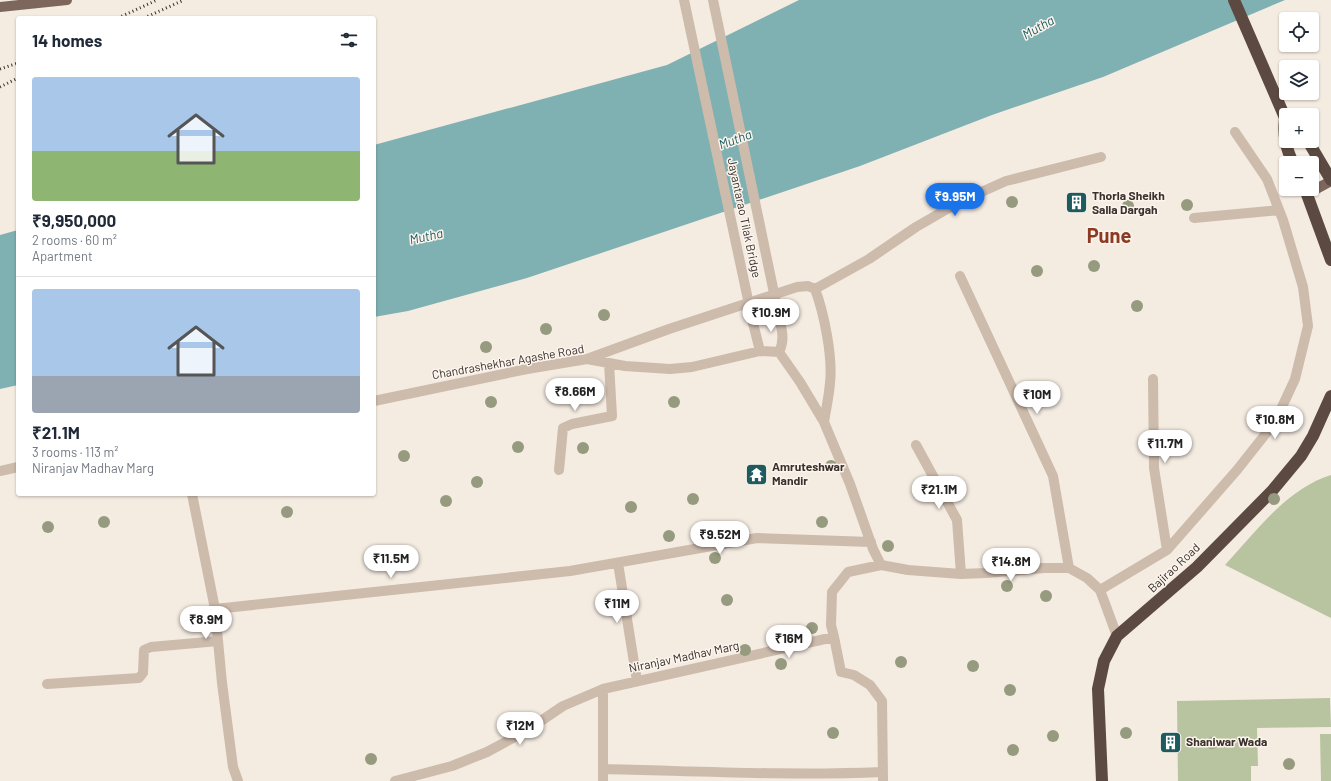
<!DOCTYPE html>
<html lang="en">
<head>
<meta charset="utf-8">
<style>
  :root { --surface:#fff; --page:#f2f2f3; --text:#1f2937; --muted:#747a83; --line:#e0e1e3; --accent:#1a73e8 }
  body { margin:0; font-family:Barlow,sans-serif; background:var(--page); color:var(--text); height:100vh; display:flex; flex-direction:column; font-size:15px; white-space:nowrap }
  * { box-sizing:border-box; margin:0 }
  p { font-size:13px; color:var(--muted) }
  .icon { flex:none; width:22px; height:22px; fill:none; stroke:currentColor; stroke-width:2; stroke-linecap:round; stroke-linejoin:round }
  .map { position:relative; flex:1; overflow:hidden }
  .details { position:absolute; left:16px; top:16px; width:360px; height:480px; display:flex; flex-direction:column; background:var(--surface); border-radius:4px; box-shadow:0 1px 3px #0004 }
  .details>* { flex:none }
  .fabs { position:absolute; left:1279px; top:12px; display:grid; gap:8px }
  .fabs a { display:grid; place-items:center; width:40px; height:40px; border-radius:4px; background:var(--surface); box-shadow:0 1px 3px #0004; font-size:20px }
  .price { position:absolute; translate:-50% -34px; padding:0 9px; border-radius:14px; background:#fff; color:#222; font-size:13px; line-height:26px; filter:drop-shadow(0 1px 2px #0008) }
  .price::after { content:''; position:absolute; left:50%; top:24px; width:12px; height:9px; margin-left:-6px; background:inherit; clip-path:polygon(0 0,100% 0,50% 100%) }
  .price.selected { background:var(--accent); color:#fff }
  ul { padding:0; list-style:none }
  li { display:grid; align-content:center; gap:8px; height:212px; padding:0 16px }
  li+li { border-top:1px solid var(--line) }
  li span { display:grid; place-items:center; height:124px; border-radius:4px; color:#555 }
  li>.icon { margin-inline-start:auto }
  span .icon { width:72px; height:72px; fill:#fffc; stroke-width:1 }
  li b { font-size:17px }
  h2 { display:flex; justify-content:space-between; align-items:center; height:48px; padding:0 16px; font-size:17px }
  .map>svg:first-child { display:block }
  .green { fill:#b8c4a0 }
  .water { fill:#7fb0b2 }
  .lines { fill:none; stroke-linecap:round; stroke-linejoin:round }
  .minor { stroke:#cdbbac; stroke-width:10 }
  .major { stroke:#7d675c; stroke-width:10 }
  .highway { stroke:#5c4a42; stroke-width:12 }
  .rail { stroke:#3b302b; stroke-width:3; stroke-dasharray:1 3; stroke-linecap:butt }
  .minor-bridge { stroke:#cdbbac; stroke-width:10 }
  .tree { fill:#969b7f }
  .labels { text-anchor:middle; stroke-width:3; stroke-linejoin:round; paint-order:stroke }
  .poi-label { font-size:12px; font-weight:bold; fill:#3b302b; stroke:#fbf5ee; text-anchor:start }
  .street-label { font-size:12px; fill:#3b302b; stroke:#fbf5ee }
  .water-label { font-size:13px; font-style:italic; fill:#1f5a5e; stroke:#fbf5ee }
  .town-label { font-size:20px; font-weight:bold; fill:#8c3b22; stroke:#fbf5ee }
</style>
</head>
<body>
<div class="map">
<svg width="1331" height="781" viewBox="0 0 1331 781">
  <rect width="100%" height="100%" fill="#f4ebe1"/>
  <!-- green -->
  <path class="green" d="M1331,475V618L1225,565C1256,532 1286,489 1331,475Z
    M1330,698L1331,727L1257,728L1258,766H1251V781H1178L1177,701Z
    M1320,734H1331V781H1321Z"/>
  <!-- water -->
  <path class="water" d="M799,0H1285L1103,77L992,115L860,166L527,278L408,311L374,317V145L667,65Z
    M18,230V385L0,389V235Z"/>
  <g class="lines">
    <!-- minor -->
    <path class="minor" d="M1194,218L1279,210
      M960,276L1053,476L1069,568
      M815,289C824,313 833,357 830,383C829,396 826,409 824,422
      M779,317C782,330 785,340 779,352
      M753,323L760,351
      M779,352L800,382L824,422L850,484L873,549L881,565
      M587,359L669,329L797,287L808,286L815,289L869,259L916,227L961,201L1006,181L1101,157
      M1153,379L1154,468L1167,550
      M374,401L527,369L587,359L625,366L670,369L692,367L760,351L779,352
      M916,445L957,520L961,574
      M559,470L563,428L572,424L612,416L609,363
      M0,471L18,467
      M192,494L215,609L222,683L233,767L238,781
      M618,563L637,681
      M1100,590L1167,550L1237,470L1275,422L1295,379L1308,326L1303,287L1283,220L1267,179L1235,132
      M215,609L570,571L757,538L871,542
      M834,637L841,672L854,675L870,685L882,701L883,781
      M47,684L139,678L143,673L144,650L151,647L218,641
      M603,689V781
      M603,769C696,771 789,776 882,772
      M395,781L452,766L487,752L526,731L563,706L603,689L834,637L831,625L832,592L848,572L881,565L908,570L961,574L986,573L1044,568H1069L1087,578L1100,590L1117,636"/>
    <!-- major -->
    <path class="major" d="M0,7L67,0
      M1307,194L1331,181"/>
    <!-- highway -->
    <path class="highway" d="M1234,0L1286,120
      M1285,119C1283,136 1286,148 1293,163
      M1308,141L1331,180
      M1305,189L1331,260
      M1102,781L1098,689L1104,661L1117,636L1197,567L1272,491L1301,456L1313,436L1331,396"/>
    <!-- rail -->
    <path class="rail" d="M118,18L157,0
      M144,18L184,0
      M0,69L18,63
      M0,87L18,78"/>
    <!-- minor-bridge -->
    <path class="minor-bridge" d="M684,0L753,323
      M713,0L779,317"/>
  </g>
  <!-- trees -->
  <g class="tree">
    <circle cx="1012" cy="202" r="6"/>
    <circle cx="1187" cy="205" r="6"/>
    <circle cx="1128" cy="206" r="6"/>
    <circle cx="1094" cy="266" r="6"/>
    <circle cx="1037" cy="271" r="6"/>
    <circle cx="1137" cy="306" r="6"/>
    <circle cx="604" cy="315" r="6"/>
    <circle cx="546" cy="329" r="6"/>
    <circle cx="486" cy="347" r="6"/>
    <circle cx="491" cy="402" r="6"/>
    <circle cx="674" cy="402" r="6"/>
    <circle cx="518" cy="447" r="6"/>
    <circle cx="583" cy="448" r="6"/>
    <circle cx="404" cy="456" r="6"/>
    <circle cx="831" cy="466" r="6"/>
    <circle cx="477" cy="482" r="6"/>
    <circle cx="693" cy="499" r="6"/>
    <circle cx="1274" cy="499" r="6"/>
    <circle cx="446" cy="501" r="6"/>
    <circle cx="631" cy="507" r="6"/>
    <circle cx="287" cy="512" r="6"/>
    <circle cx="104" cy="522" r="6"/>
    <circle cx="822" cy="522" r="6"/>
    <circle cx="48" cy="527" r="6"/>
    <circle cx="669" cy="536" r="6"/>
    <circle cx="888" cy="546" r="6"/>
    <circle cx="715" cy="558" r="6"/>
    <circle cx="1007" cy="586" r="6"/>
    <circle cx="1046" cy="596" r="6"/>
    <circle cx="727" cy="600" r="6"/>
    <circle cx="812" cy="628" r="6"/>
    <circle cx="745" cy="650" r="6"/>
    <circle cx="901" cy="662" r="6"/>
    <circle cx="781" cy="664" r="6"/>
    <circle cx="973" cy="666" r="6"/>
    <circle cx="1010" cy="690" r="6"/>
    <circle cx="833" cy="733" r="6"/>
    <circle cx="1126" cy="733" r="6"/>
    <circle cx="1053" cy="736" r="6"/>
    <circle cx="1212" cy="743" r="6"/>
    <circle cx="1013" cy="750" r="6"/>
    <circle cx="371" cy="759" r="6"/>
    <circle cx="1289" cy="764" r="6"/>
  </g>
  <!-- icons -->
  <defs>
    <symbol id="building-square" viewBox="-11 -11 22 22"><rect x="-9" y="-9" width="18" height="18" rx="4" fill="#1f5a5e" stroke="#fbf5ee"/><path d="M-4-6H4V6H1V3H-1V6H-4ZM-2.5-4.3h1.7v1.8h-1.7ZM.8-4.3h1.7v1.8H.8ZM-2.5-1h1.7V.8h-1.7ZM.8-1h1.7V.8H.8Z" fill="#fff"/></symbol>
    <symbol id="temple-square" viewBox="-11 -11 22 22"><rect x="-9" y="-9" width="18" height="18" rx="4" fill="#1f5a5e" stroke="#fbf5ee"/><path d="M0-6L5-2H3V0L6.5 2.5H4V6H1.5V3h-3V6H-4V2.5H-6.5L-3 0V-2H-5Z" fill="#fff"/></symbol>
  </defs>
  <g fill-rule="evenodd">
    <use href="#building-square" x="1064" y="190" width="25" height="25"/>
    <use href="#temple-square" x="744" y="462" width="25" height="25"/>
    <use href="#building-square" x="1158" y="730" width="25" height="25"/>
  </g>
  <g class="labels">
    <!-- poi labels -->
    <g class="poi-label">
      <text x="1092" y="200">Thorla Sheikh<tspan x="1092" dy="14">Salla Dargah</tspan></text>
      <text x="772" y="471">Amruteshwar<tspan x="772" dy="14">Mandir</tspan></text>
      <text x="1186" y="746">Shaniwar Wada</text>
    </g>
    <!-- street labels -->
    <g class="street-label">
      <text transform="translate(744 218) rotate(78)" y="4">Jayantarao Tilak Bridge</text>
      <text transform="translate(508 362) rotate(-10)" y="4">Chandrashekhar Agashe Road</text>
      <text transform="translate(1174 568) rotate(-43)" y="4">Bajirao Road</text>
      <text transform="translate(684 657) rotate(-12)" y="4">Niranjav Madhav Marg</text>
    </g>
    <!-- water labels -->
    <g class="water-label">
      <text transform="translate(1038 27) rotate(-29)" y="5">Mutha</text>
      <text transform="translate(735 139) rotate(-20)" y="5">Mutha</text>
      <text transform="translate(426 236) rotate(-12)" y="5">Mutha</text>
    </g>
    <!-- town labels -->
    <g class="town-label">
      <text x="1109" y="243">Pune</text>
    </g>
  </g>
</svg>
<div class="fabs">
<a><svg class="icon" aria-label="locate" viewBox="0 0 24 24"><circle cx="12" cy="12" r="6"/><path d="M12 2v4M12 18v4M2 12h4M18 12h4"/></svg></a>
<a><svg class="icon" aria-label="layers" viewBox="0 0 24 24"><path d="M12 4l9 5-9 5-9-5zM3 14l9 5 9-5"/></svg></a>
<a>+</a>
<a>−</a>
</div>
<b class="price selected" style="left:955px;top:217px">₹9.95M</b>
<b class="price" style="left:771px;top:333px">₹10.9M</b>
<b class="price" style="left:575px;top:412px">₹8.66M</b>
<b class="price" style="left:1037px;top:415px">₹10M</b>
<b class="price" style="left:1275px;top:440px">₹10.8M</b>
<b class="price" style="left:1165px;top:464px">₹11.7M</b>
<b class="price" style="left:939px;top:510px">₹21.1M</b>
<b class="price" style="left:720px;top:555px">₹9.52M</b>
<b class="price" style="left:391px;top:579px">₹11.5M</b>
<b class="price" style="left:1011px;top:582px">₹14.8M</b>
<b class="price" style="left:617px;top:624px">₹11M</b>
<b class="price" style="left:206px;top:640px">₹8.9M</b>
<b class="price" style="left:789px;top:659px">₹16M</b>
<b class="price" style="left:520px;top:746px">₹12M</b>
<section class="details">
<h2>14 homes<svg class="icon" aria-label="filters" viewBox="0 0 24 24"><path d="M4 7h16M4 17h16"/><circle cx="9" cy="7" r="2"/><circle cx="15" cy="17" r="2"/></svg></h2>
<ul>
<li><span style="background:linear-gradient(#a9c7e8 60%,#8fb573 0)"><svg class="icon" aria-label="home" viewBox="0 0 24 24"><path d="M3 11l9-7 9 7M6 9v11h12V9"/></svg></span><div><b>₹9,950,000</b><p>2 rooms · 60 m²</p><p>Apartment</p></div></li>
<li><span style="background:linear-gradient(#a9c7e8 70%,#9aa5b1 0)"><svg class="icon" aria-label="home" viewBox="0 0 24 24"><path d="M3 11l9-7 9 7M6 9v11h12V9"/></svg></span><div><b>₹21.1M</b><p>3 rooms · 113 m²</p><p>Niranjav Madhav Marg</p></div></li>
</ul>
</section>
</div>
</body>
</html>
